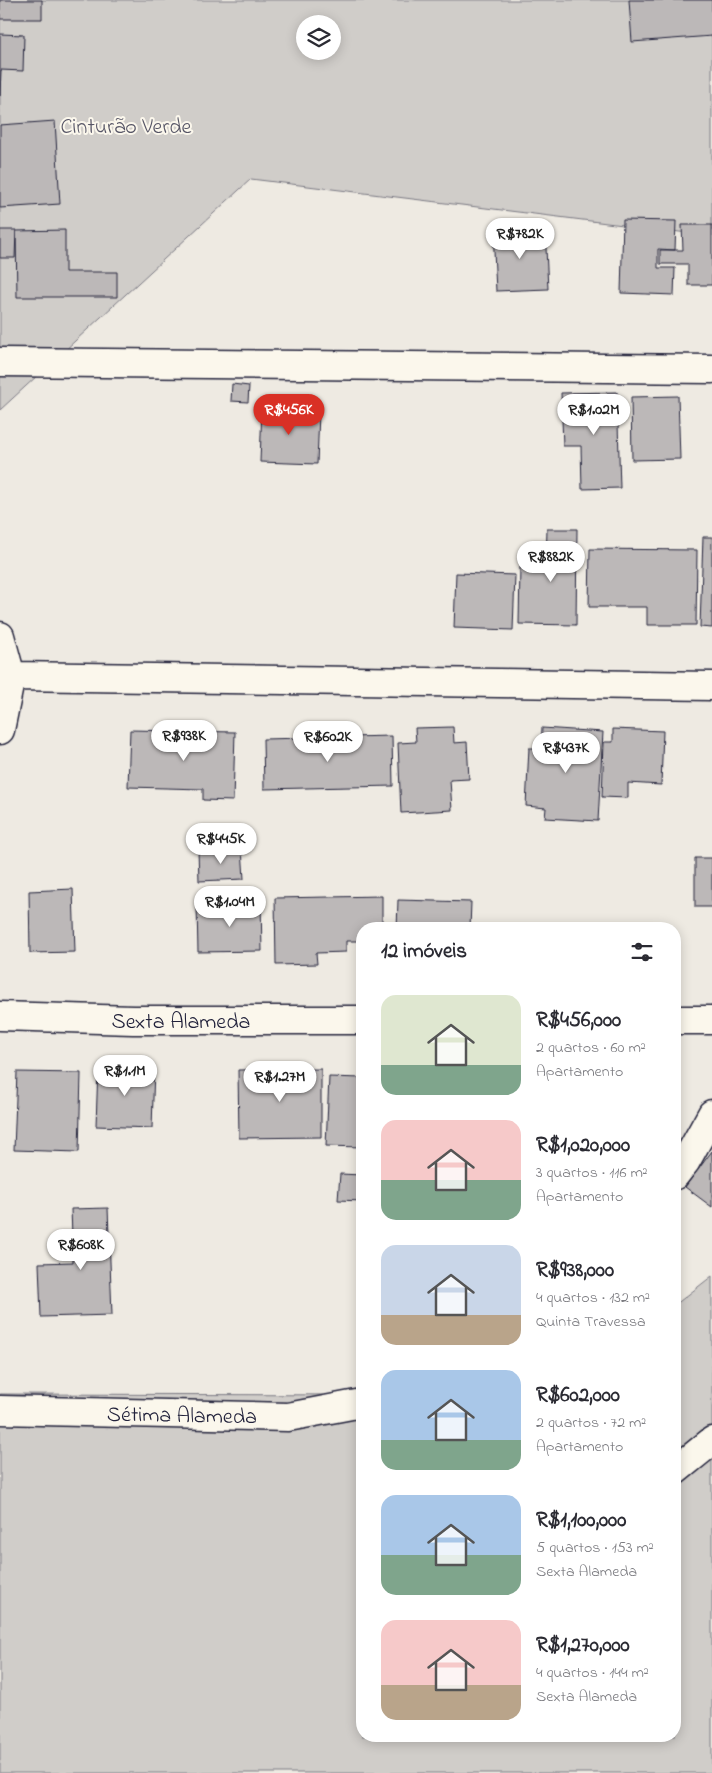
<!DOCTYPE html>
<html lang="pt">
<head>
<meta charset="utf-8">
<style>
  :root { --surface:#fff; --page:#f7f7f7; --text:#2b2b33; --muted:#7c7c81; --accent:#d93025 }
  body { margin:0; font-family:"Indie Flower",sans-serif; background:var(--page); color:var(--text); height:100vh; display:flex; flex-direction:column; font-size:19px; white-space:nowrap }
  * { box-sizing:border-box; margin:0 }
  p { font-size:16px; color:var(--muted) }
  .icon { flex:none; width:28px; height:28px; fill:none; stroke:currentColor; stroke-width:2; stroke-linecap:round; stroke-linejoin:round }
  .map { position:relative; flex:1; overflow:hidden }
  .side { position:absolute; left:356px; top:922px; width:325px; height:820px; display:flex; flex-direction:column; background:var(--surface); border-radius:20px; box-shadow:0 2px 12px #0003 }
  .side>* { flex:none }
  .tools { position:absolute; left:296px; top:15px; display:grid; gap:10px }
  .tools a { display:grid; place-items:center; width:45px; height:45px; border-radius:50%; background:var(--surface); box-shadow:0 2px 12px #0003; font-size:25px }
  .price { position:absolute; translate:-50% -42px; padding:0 11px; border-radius:18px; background:#fff; color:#222; font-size:16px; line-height:32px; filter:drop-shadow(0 1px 2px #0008) }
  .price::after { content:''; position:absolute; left:50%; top:30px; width:15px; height:11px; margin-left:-8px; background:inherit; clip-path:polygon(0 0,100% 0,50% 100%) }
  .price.current { background:var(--accent); color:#fff }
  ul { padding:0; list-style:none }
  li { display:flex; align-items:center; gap:15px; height:125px; padding:0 25px }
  li span { display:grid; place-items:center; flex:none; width:140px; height:100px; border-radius:15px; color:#555 }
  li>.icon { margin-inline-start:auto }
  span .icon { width:60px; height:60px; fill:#fffc; stroke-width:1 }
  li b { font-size:21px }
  h2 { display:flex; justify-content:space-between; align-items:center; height:60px; padding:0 25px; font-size:21px }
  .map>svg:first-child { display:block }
  .green { fill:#d0cdc9; stroke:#797882; fill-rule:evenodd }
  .building { fill:#bcb8b8; stroke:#22223b }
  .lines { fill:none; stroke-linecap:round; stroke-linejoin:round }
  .minor-casing { stroke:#22223b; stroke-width:31 }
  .minor { stroke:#fbf7ec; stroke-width:28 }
  .labels { text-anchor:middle; stroke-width:4; stroke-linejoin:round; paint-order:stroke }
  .park-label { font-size:22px; fill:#565566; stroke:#fbf7ec }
  .street-label { font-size:22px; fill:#22223b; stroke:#fbf7ec }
</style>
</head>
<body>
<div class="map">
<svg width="712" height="1773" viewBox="0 0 712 1773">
  <rect width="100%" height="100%" fill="#eeeae2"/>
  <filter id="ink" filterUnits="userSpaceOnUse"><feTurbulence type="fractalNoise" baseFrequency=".02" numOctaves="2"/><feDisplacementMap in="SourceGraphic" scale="10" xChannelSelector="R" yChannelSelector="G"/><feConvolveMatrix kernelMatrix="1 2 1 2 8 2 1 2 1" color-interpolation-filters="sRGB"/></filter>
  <g filter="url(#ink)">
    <!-- green -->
    <path class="green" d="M0,0H712V236L251,179L0,410ZM305,24H332V51H305Z
      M712,1276V1773H0V1394L362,1395V1736H675V1305Z"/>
    <!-- building -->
    <path class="building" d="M0,0H42V19H0Z
      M629,0H712V36L632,42Z
      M0,34L24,35L23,71L1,70L0,96Z
      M55,121L60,204L0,208V125Z
      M623,220L676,221L675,250L658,249V268H675L674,295L621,293Z
      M682,225H712V285H688V264H660V250H683Z
      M545,228L548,289L496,291L493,230Z
      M0,230H16L15,258H0Z
      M65,230V272H117V297H17L16,231Z
      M232,384L249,386L248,402L231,401Z
      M617,392L620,488L582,489L581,446H563L561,393Z
      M678,396L680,459L632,460L631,397Z
      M262,407L293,408V411L319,412L317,464L260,462Z
      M547,529H577L576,625L519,624L520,566H546Z
      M703,537H712V628L700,627Z
      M590,549L697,550L696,625H647V607H589Z
      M456,573L515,575L513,630L454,628Z
      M453,727L454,743L467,742L469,779L450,780L452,810L401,813L398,743L416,742L415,728Z
      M542,728L603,732L598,821L545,818L546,808L526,806L529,748H541Z
      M613,729L663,731L661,785L628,783V798L602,797L604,742H613Z
      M130,730L235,732L233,801L203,800V789L128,787Z
      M392,736L393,786L264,789L263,739Z
      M242,848L244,879L199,881L198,850Z
      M695,858H712V907H695Z
      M73,889L75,952L30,953L29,891Z
      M382,896V929H362V941H346V952L316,953L317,964L276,965L275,898Z
      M398,900L471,902L470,929H397Z
      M261,903L262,951L198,952L197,905Z
      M98,1067L154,1068L152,1128L96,1126Z
      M321,1069V1137L239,1138L238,1070Z
      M17,1072L81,1073L79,1152L14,1150Z
      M329,1077L362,1078V1147L326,1146Z
      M712,1151V1207L685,1187Z
      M340,1174L362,1175V1201L338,1200Z
      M108,1208L112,1315L41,1317L39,1263L73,1262L71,1209Z"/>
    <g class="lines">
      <defs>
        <path id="minor" d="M0,362L712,369
          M0,636L11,676L0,730
          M11,676L712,686
          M0,1016L133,1020H362
          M675,1020H712
          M675,1175L686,1161L712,1114
          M0,1410L288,1417L362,1403
          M675,1471L712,1441"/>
      </defs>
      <!-- minor casing -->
      <use href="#minor" class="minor-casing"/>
      <!-- minor -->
      <use href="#minor" class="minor"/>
    </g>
  </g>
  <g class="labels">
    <!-- park labels -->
    <g class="park-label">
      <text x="126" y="133">Cinturão Verde</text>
    </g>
    <!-- street labels -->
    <g class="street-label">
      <text x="181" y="1028">Sexta Alameda</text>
      <text transform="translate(182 1414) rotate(1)" y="8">Sétima Alameda</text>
    </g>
  </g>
</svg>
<div class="tools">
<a><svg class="icon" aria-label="layers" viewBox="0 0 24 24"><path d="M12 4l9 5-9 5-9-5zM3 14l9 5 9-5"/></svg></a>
</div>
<b class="price" style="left:520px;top:260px">R$782K</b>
<b class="price current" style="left:289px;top:436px">R$456K</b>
<b class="price" style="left:594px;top:436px">R$1.02M</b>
<b class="price" style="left:551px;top:583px">R$882K</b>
<b class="price" style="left:184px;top:762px">R$938K</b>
<b class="price" style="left:328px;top:763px">R$602K</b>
<b class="price" style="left:566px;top:774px">R$437K</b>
<b class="price" style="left:221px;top:865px">R$445K</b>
<b class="price" style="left:230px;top:928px">R$1.04M</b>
<b class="price" style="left:125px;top:1097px">R$1.1M</b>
<b class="price" style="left:280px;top:1103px">R$1.27M</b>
<b class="price" style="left:81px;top:1271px">R$608K</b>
<section class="side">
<h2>12 imóveis<svg class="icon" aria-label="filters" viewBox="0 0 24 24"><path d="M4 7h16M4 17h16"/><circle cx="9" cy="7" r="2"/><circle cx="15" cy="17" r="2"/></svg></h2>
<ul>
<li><span style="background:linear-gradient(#dfe7d0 70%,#7fa58c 0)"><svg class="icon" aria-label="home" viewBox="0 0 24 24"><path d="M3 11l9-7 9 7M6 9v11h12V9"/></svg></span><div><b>R$456,000</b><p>2 quartos · 60 m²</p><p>Apartamento</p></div></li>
<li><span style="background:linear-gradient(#f6c9c9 60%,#7fa58c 0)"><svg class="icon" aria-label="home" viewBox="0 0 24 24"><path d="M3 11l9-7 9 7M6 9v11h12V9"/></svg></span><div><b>R$1,020,000</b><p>3 quartos · 116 m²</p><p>Apartamento</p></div></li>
<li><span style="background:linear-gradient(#c9d6e8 70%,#b9a48a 0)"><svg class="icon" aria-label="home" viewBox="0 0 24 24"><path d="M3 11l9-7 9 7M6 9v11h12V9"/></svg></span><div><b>R$938,000</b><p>4 quartos · 132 m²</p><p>Quinta Travessa</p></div></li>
<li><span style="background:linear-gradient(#a9c7e8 70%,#7fa58c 0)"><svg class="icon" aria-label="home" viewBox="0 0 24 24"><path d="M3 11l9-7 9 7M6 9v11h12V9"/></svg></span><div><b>R$602,000</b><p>2 quartos · 72 m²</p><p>Apartamento</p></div></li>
<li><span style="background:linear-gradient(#a9c7e8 60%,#7fa58c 0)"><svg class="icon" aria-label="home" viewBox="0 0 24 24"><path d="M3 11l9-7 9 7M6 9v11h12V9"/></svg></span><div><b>R$1,100,000</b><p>5 quartos · 153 m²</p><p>Sexta Alameda</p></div></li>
<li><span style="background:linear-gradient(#f6c9c9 65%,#b9a48a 0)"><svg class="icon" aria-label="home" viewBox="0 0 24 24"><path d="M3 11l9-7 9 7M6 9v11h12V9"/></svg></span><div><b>R$1,270,000</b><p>4 quartos · 144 m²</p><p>Sexta Alameda</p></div></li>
</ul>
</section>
</div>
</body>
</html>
